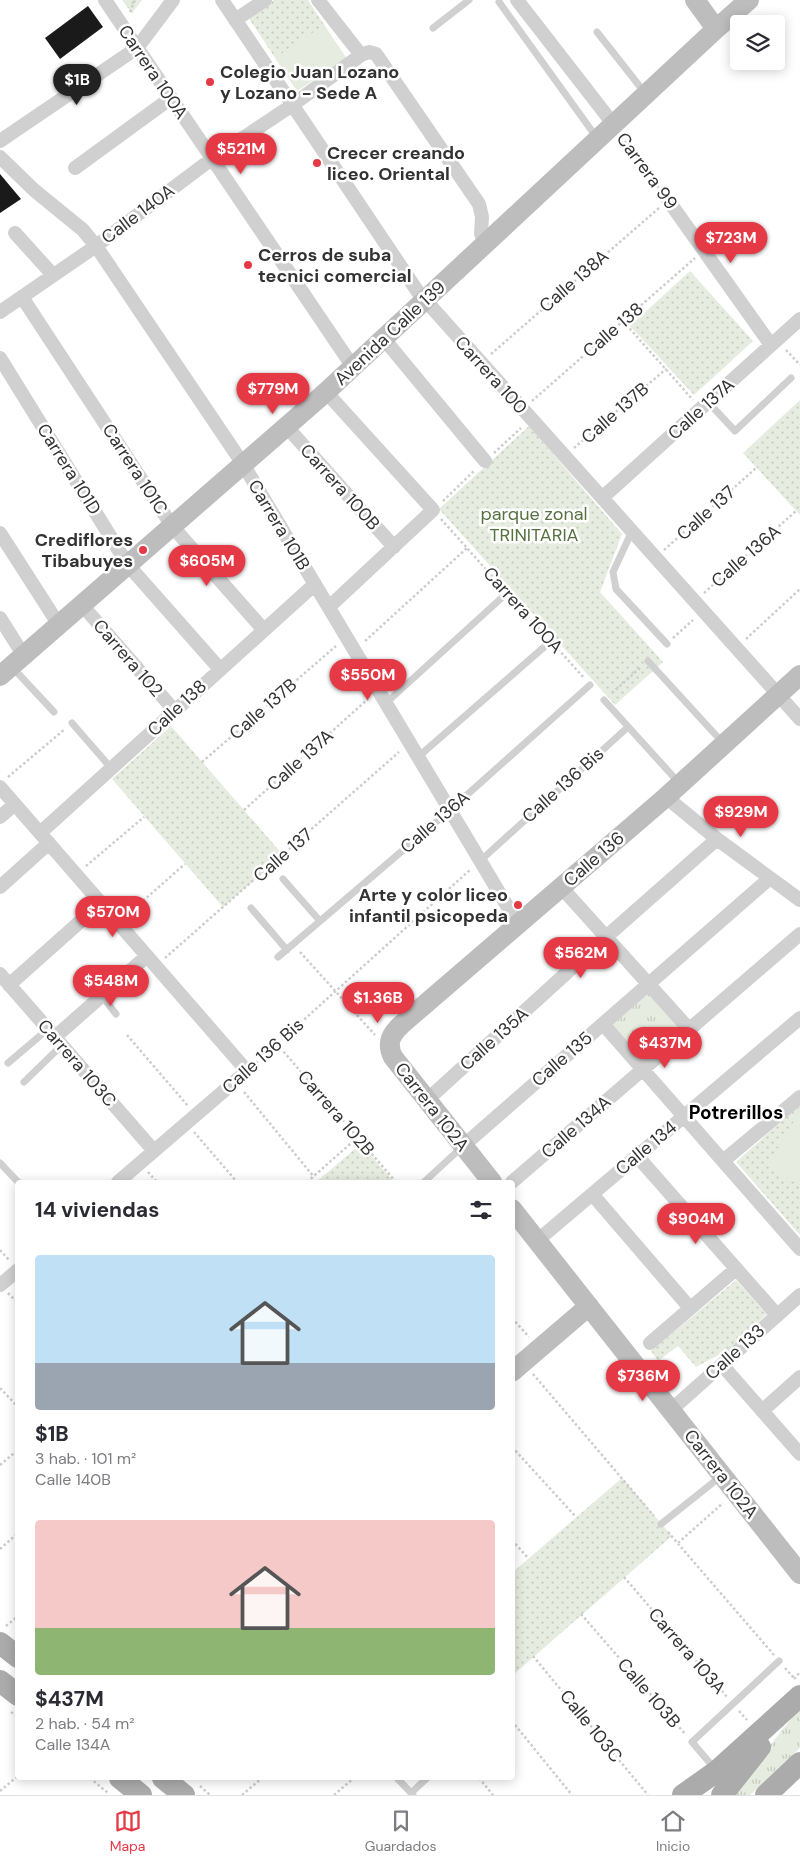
<!DOCTYPE html>
<html lang="es">
<head>
<meta charset="utf-8">
<style>
  :root { --surface:#fff; --page:#f2f2f3; --text:#2b2b33; --muted:#7c7c81; --line:#e1e1e2; --accent:#e63946 }
  body { margin:0; font-family:"DM Sans",sans-serif; background:var(--page); color:var(--text); height:100vh; display:flex; flex-direction:column; font-size:19px; white-space:nowrap }
  * { box-sizing:border-box; margin:0 }
  p { font-size:16px; color:var(--muted) }
  .icon { flex:none; width:28px; height:28px; fill:none; stroke:currentColor; stroke-width:2; stroke-linecap:round; stroke-linejoin:round }
  .map { position:relative; flex:1; overflow:hidden }
  .panel { position:absolute; left:15px; top:1180px; width:500px; height:600px; display:flex; flex-direction:column; background:var(--surface); border-radius:5px; box-shadow:0 2px 12px #0003 }
  .panel>* { flex:none }
  .controls { position:absolute; left:730px; top:15px; display:grid; gap:10px }
  .controls a { display:grid; place-items:center; width:55px; height:55px; border-radius:5px; background:var(--surface); box-shadow:0 2px 12px #0003; font-size:25px }
  .price { position:absolute; translate:-50% -42px; padding:0 11px; border-radius:18px; background:var(--accent); color:#fff; font-size:16px; line-height:32px; filter:drop-shadow(0 1px 2px #0008) }
  .price::after { content:''; position:absolute; left:50%; top:30px; width:15px; height:11px; margin-left:-8px; background:inherit; clip-path:polygon(0 0,100% 0,50% 100%) }
  .price.selected { background:#222; color:#fff }
  ul { padding:0; list-style:none }
  li { display:grid; align-content:center; gap:10px; height:265px; padding:0 20px }
  li span { display:grid; place-items:center; height:155px; border-radius:5px; color:#555 }
  li>.icon { margin-inline-start:auto }
  span .icon { width:90px; height:90px; fill:#fffc; stroke-width:1 }
  li b { font-size:21px }
  h2 { display:flex; justify-content:space-between; align-items:center; height:60px; padding:0 20px; font-size:21px }
  .tab-bar { display:flex; justify-content:space-around; align-items:center; height:70px; border-top:1px solid var(--line); background:var(--surface); font-size:14px; color:var(--muted) }
  .tab-bar a { display:grid; justify-items:center; gap:2px }
  .tab-bar .selected { color:var(--accent) }
  .map>svg:first-child { display:block }
  .grass { fill:url(#grass-tufts) }
  .park { fill:url(#park-dots) }
  .garden { fill:#e6ecdf }
  .building { fill:#1a1a1a }
  .lines { fill:none; stroke-linecap:round; stroke-linejoin:round }
  .path { stroke:#cdcdcd; stroke-width:2.5; stroke-dasharray:2.5 2.5; stroke-linecap:butt }
  .lane { stroke:#d0d0d0; stroke-width:7 }
  .street { stroke:#d0d0d0; stroke-width:14 }
  .secondary { stroke:#bdbdbd; stroke-width:20 }
  .primary { stroke:#ababab; stroke-width:22 }
  .poi-dot { fill:#e63946; stroke:#fff; stroke-width:2 }
  .labels { text-anchor:middle; stroke-width:5; stroke-linejoin:round; paint-order:stroke }
  .street-label { font-size:18px; fill:#333; stroke:#fff }
  .poi-label { font-size:18px; font-weight:bold; fill:#333; stroke:#fff; text-anchor:start }
  .park-label { font-size:18px; fill:#56703f; stroke:#fff }
  .neighbourhood-label { font-size:19px; font-weight:bold; fill:#000; stroke:#fff }
</style>
</head>
<body>
<div class="map">
<svg width="800" height="1795" viewBox="0 0 800 1795">
  <defs>
    <pattern id="grass-tufts" width="24" height="20" patternUnits="userSpaceOnUse" patternTransform="scale(1.25)"><rect width="24" height="20" fill="#e6ecdf"/><path d="M3 7l-1-3M5 7V3M7 7l1-3M15 17l-1-3M17 17v-4M19 17l1-3" fill="none" stroke="#c6cbc0"/></pattern>
    <pattern id="park-dots" width="8" height="8" patternUnits="userSpaceOnUse" patternTransform="scale(1.25)"><rect width="8" height="8" fill="#e6ecdf"/><path d="M2 2h.1M6 6h.1" fill="none" stroke="#c6cbc0" stroke-width="1.8" stroke-linecap="round"/></pattern>
  </defs>
  <rect width="100%" height="100%" fill="#fff"/>
  <!-- grass -->
  <path class="grass" d="M648,993L680,1029L642,1060L610,1024Z
    M800,1708V1748L750,1795H730Z"/>
  <!-- park -->
  <path class="park" d="M122,0H142L132,13Z
    M274,0H308L346,58L297,91L248,17Z
    M690,271L753,341L694,395L630,326Z
    M800,400V515L743,453Z
    M529,426L622,534L600,592L663,662L615,705L439,509Z
    M171,726L283,855L223,907L112,779Z
    M800,1105V1235L736,1162Z
    M361,1144L394,1182H316Z
    M736,1280L767,1314L730,1349L696,1367L678,1346L658,1361L651,1351Z
    M622,1478L672,1536L513,1675V1572Z"/>
  <!-- garden -->
  <path class="garden" d="M324,25L346,58L297,91L275,58Z
    M800,1111V1186L767,1166Z"/>
  <!-- building -->
  <path class="building" d="M88,6L103,27L60,59L45,38Z
    M0,174L21,199L0,213Z"/>
  <g class="lines">
    <!-- path -->
    <path class="path" d="M130,12L135,0
      M622,137L661,191
      M623,321L693,400
      M786,350L800,365
      M491,354L659,208
      M532,401L695,258
      M574,448L666,369
      M494,453L521,428
      M443,501L475,470
      M441,519L500,585
      M664,550L756,468
      M704,593L796,511
      M514,601L544,634
      M673,638L693,620
      M746,639L800,589
      M365,641L467,548
      M558,649L584,678
      M612,693L641,667
      M202,762L336,646
      M8,777L65,729
      M244,810L368,699
      M86,866L144,817
      M128,914L185,864
      M300,952L375,1035
      M165,958L399,752
      M127,1035L188,1106
      M277,1044L396,1182
      M256,1063L471,869
      M244,1092L314,1177
      M194,1132L237,1182
      M148,1172L157,1182
      M307,1182L357,1138
      M0,1250L9,1260
      M8,1293L18,1303
      M512,1318L529,1337
      M533,1374L654,1516
      M0,1388L18,1407
      M512,1447L576,1517
      M0,1465L18,1450
      M668,1532L774,1655
      M512,1540L528,1558
      M678,1543L723,1503
      M0,1549L18,1533
      M624,1577L727,1697
      M581,1614L686,1735
      M6,1626L18,1616
      M533,1656L648,1795
      M785,1668L794,1678
      M794,1679L800,1672
      M739,1711L747,1720
      M11,1712L18,1717
      M515,1725L572,1795
      M90,1778L108,1793
      M479,1778L493,1795
      M200,1786L210,1795
      M0,1791L18,1776
      M242,1795L262,1778
      M334,1795L354,1778"/>
    <!-- lane -->
    <path class="lane" d="M499,2L597,138
      M433,28L469,0
      M597,32L645,93
      M708,402L735,431L791,378
      M632,531L613,572L616,589L667,644
      M648,661L724,744
      M12,667L54,712
      M604,700L680,784
      M386,703L507,593
      M72,723L111,768
      M418,757L551,641
      M480,861L628,727
      M283,879L320,921
      M251,908L287,950
      M278,957L450,810L590,685
      M102,996L116,1014
      M8,1063L48,1029
      M24,1082L62,1045
      M0,1163L18,1182
      M424,1182L462,1147
      M661,1524L720,1477
      M715,1769L692,1742L779,1661
      M397,1778L413,1795
      M411,1793L427,1778"/>
    <!-- street -->
    <path class="street" d="M105,0L353,367
      M222,0L418,292L800,719
      M318,0L361,55
      M517,0L614,125
      M235,20L265,0
      M0,141L137,48L173,0
      M0,157L34,190L83,230L96,246L243,464L518,924
      M75,168L171,98
      M668,200L771,345
      M15,233L53,275
      M22,297L172,526L263,629
      M0,312L96,246L213,158L291,106L361,55L369,52L376,54L479,204L482,217L481,234L487,243
      M384,339L485,461
      M0,358L128,565L219,668
      M326,392L433,510L329,607
      M286,426L394,547
      M602,498L800,319
      M0,533L59,625
      M82,605L174,710
      M0,618L24,656
      M0,787L247,1071L118,1182
      M666,797L717,839L800,900
      M0,817L15,804
      M40,833L315,584
      M0,887L49,843
      M561,887L689,1029
      M0,974L154,1151
      M9,985L101,903
      M603,1024L800,1249
      M55,1037L147,956
      M427,1100L606,937L717,839
      M463,1146L770,878
      M637,1156L777,1315
      M723,1161L800,1097
      M512,1182L800,934
      M592,1194L690,1308
      M538,1240L800,1018
      M0,1285L18,1270
      M650,1343L736,1269
      M722,1365L800,1454
      M671,1410L800,1295
      M762,1411L800,1377"/>
    <!-- secondary -->
    <path class="secondary" d="M695,0L716,29
      M0,676L326,392L716,29L749,0
      M492,1182L393,1057C386,1043 391,1034 402,1024L666,797L800,675
      M512,1209L800,1574
      M512,1372L589,1306"/>
    <!-- primary -->
    <path class="primary" d="M0,1643L18,1657
      M0,1681L18,1695
      M120,1778L141,1795
      M163,1778L184,1795
      M683,1795L717,1771L800,1696
      M722,1795L760,1747
      M766,1795L800,1763"/>
  </g>
  <!-- markers -->
  <g class="poi-dot">
    <circle cx="210" cy="82" r="5"/>
    <circle cx="317" cy="163" r="5"/>
    <circle cx="248" cy="265" r="5"/>
    <circle cx="143" cy="550" r="5"/>
    <circle cx="518" cy="905" r="5"/>
  </g>
  <g class="labels">
    <!-- street labels -->
    <g class="street-label">
      <text transform="translate(153 72) rotate(56)" y="6">Carrera 100A</text>
      <text transform="translate(647 171) rotate(54)" y="6">Carrera 99</text>
      <text transform="translate(138 214) rotate(-37)" y="6">Calle 140A</text>
      <text transform="translate(574 281) rotate(-41)" y="6">Calle 138A</text>
      <text transform="translate(613 330) rotate(-41)" y="6">Calle 138</text>
      <text transform="translate(390 333) rotate(-43)" y="6">Avenida Calle 139</text>
      <text transform="translate(491 375) rotate(48)" y="6">Carrera 100</text>
      <text transform="translate(701 409) rotate(-42)" y="6">Calle 137A</text>
      <text transform="translate(615 413) rotate(-41)" y="6">Calle 137B</text>
      <text transform="translate(69 469) rotate(58)" y="6">Carrera 101D</text>
      <text transform="translate(135 469) rotate(57)" y="6">Carrera 101C</text>
      <text transform="translate(340 487) rotate(48)" y="6">Carrera 100B</text>
      <text transform="translate(706 513) rotate(-42)" y="6">Calle 137</text>
      <text transform="translate(279 525) rotate(59)" y="6">Carrera 101B</text>
      <text transform="translate(746 556) rotate(-41)" y="6">Calle 136A</text>
      <text transform="translate(523 610) rotate(48)" y="6">Carrera 100A</text>
      <text transform="translate(128 658) rotate(49)" y="6">Carrera 102</text>
      <text transform="translate(177 708) rotate(-43)" y="6">Calle 138</text>
      <text transform="translate(263 709) rotate(-41)" y="6">Calle 137B</text>
      <text transform="translate(300 760) rotate(-42)" y="6">Calle 137A</text>
      <text transform="translate(563 785) rotate(-42)" y="6">Calle 136 Bis</text>
      <text transform="translate(435 822) rotate(-41)" y="6">Calle 136A</text>
      <text transform="translate(283 855) rotate(-41)" y="6">Calle 137</text>
      <text transform="translate(594 859) rotate(-41)" y="6">Calle 136</text>
      <text transform="translate(494 1039) rotate(-42)" y="6">Calle 135A</text>
      <text transform="translate(263 1056) rotate(-42)" y="6">Calle 136 Bis</text>
      <text transform="translate(562 1059) rotate(-41)" y="6">Calle 135</text>
      <text transform="translate(77 1063) rotate(49)" y="6">Carrera 103C</text>
      <text transform="translate(432 1107) rotate(52)" y="6">Carrera 102A</text>
      <text transform="translate(336 1113) rotate(49)" y="6">Carrera 102B</text>
      <text transform="translate(576 1127) rotate(-41)" y="6">Calle 134A</text>
      <text transform="translate(646 1148) rotate(-40)" y="6">Calle 134</text>
      <text transform="translate(735 1352) rotate(-42)" y="6">Calle 133</text>
      <text transform="translate(721 1474) rotate(52)" y="6">Carrera 102A</text>
      <text transform="translate(687 1651) rotate(49)" y="6">Carrera 103A</text>
      <text transform="translate(649 1693) rotate(49)" y="6">Calle 103B</text>
      <text transform="translate(591 1726) rotate(51)" y="6">Calle 103C</text>
    </g>
    <!-- poi labels -->
    <g class="poi-label">
      <text x="220" y="78">Colegio Juan Lozano<tspan x="220" dy="21">y Lozano - Sede A</tspan></text>
      <text x="327" y="159">Crecer creando<tspan x="327" dy="21">liceo. Oriental</tspan></text>
      <text x="258" y="261">Cerros de suba<tspan x="258" dy="21">tecnici comercial</tspan></text>
      <text x="133" y="546" text-anchor="end">Crediflores<tspan x="133" dy="21">Tibabuyes</tspan></text>
      <text x="508" y="901" text-anchor="end">Arte y color liceo<tspan x="508" dy="21">infantil psicopeda</tspan></text>
    </g>
    <!-- park labels -->
    <g class="park-label">
      <text x="534" y="520">parque zonal<tspan x="534" dy="21">TRINITARIA</tspan></text>
    </g>
    <!-- neighbourhood labels -->
    <g class="neighbourhood-label">
      <text x="736" y="1119">Potrerillos</text>
    </g>
  </g>
</svg>
<div class="controls">
<a><svg class="icon" aria-label="layers" viewBox="0 0 24 24"><path d="M12 4l9 5-9 5-9-5zM3 14l9 5 9-5"/></svg></a>
</div>
<b class="price selected" style="left:77px;top:106px">$1B</b>
<b class="price" style="left:241px;top:175px">$521M</b>
<b class="price" style="left:731px;top:264px">$723M</b>
<b class="price" style="left:273px;top:415px">$779M</b>
<b class="price" style="left:207px;top:587px">$605M</b>
<b class="price" style="left:368px;top:701px">$550M</b>
<b class="price" style="left:741px;top:838px">$929M</b>
<b class="price" style="left:113px;top:938px">$570M</b>
<b class="price" style="left:581px;top:979px">$562M</b>
<b class="price" style="left:111px;top:1007px">$548M</b>
<b class="price" style="left:378px;top:1024px">$1.36B</b>
<b class="price" style="left:665px;top:1069px">$437M</b>
<b class="price" style="left:696px;top:1245px">$904M</b>
<b class="price" style="left:643px;top:1402px">$736M</b>
<section class="panel">
<h2>14 viviendas<svg class="icon" aria-label="filters" viewBox="0 0 24 24"><path d="M4 7h16M4 17h16"/><circle cx="9" cy="7" r="2"/><circle cx="15" cy="17" r="2"/></svg></h2>
<ul>
<li><span style="background:linear-gradient(#bfe0f5 70%,#9aa5b1 0)"><svg class="icon" aria-label="home" viewBox="0 0 24 24"><path d="M3 11l9-7 9 7M6 9v11h12V9"/></svg></span><div><b>$1B</b><p>3 hab. · 101 m²</p><p>Calle 140B</p></div></li>
<li><span style="background:linear-gradient(#f6c9c9 70%,#8fb573 0)"><svg class="icon" aria-label="home" viewBox="0 0 24 24"><path d="M3 11l9-7 9 7M6 9v11h12V9"/></svg></span><div><b>$437M</b><p>2 hab. · 54 m²</p><p>Calle 134A</p></div></li>
</ul>
</section>
</div>
<nav class="tab-bar">
<a class="selected"><svg class="icon" aria-label="map" viewBox="0 0 24 24"><path d="M3 6l6-2 6 2 6-2v14l-6 2-6-2-6 2zM9 4v14M15 6v14"/></svg>Mapa</a>
<a><svg class="icon" aria-label="saved" viewBox="0 0 24 24"><path d="M7 4h10v16l-5-4-5 4z"/></svg>Guardados</a>
<a><svg class="icon" aria-label="home" viewBox="0 0 24 24"><path d="M3 11l9-7 9 7M6 9v11h12V9"/></svg>Inicio</a>
</nav>
</body>
</html>
